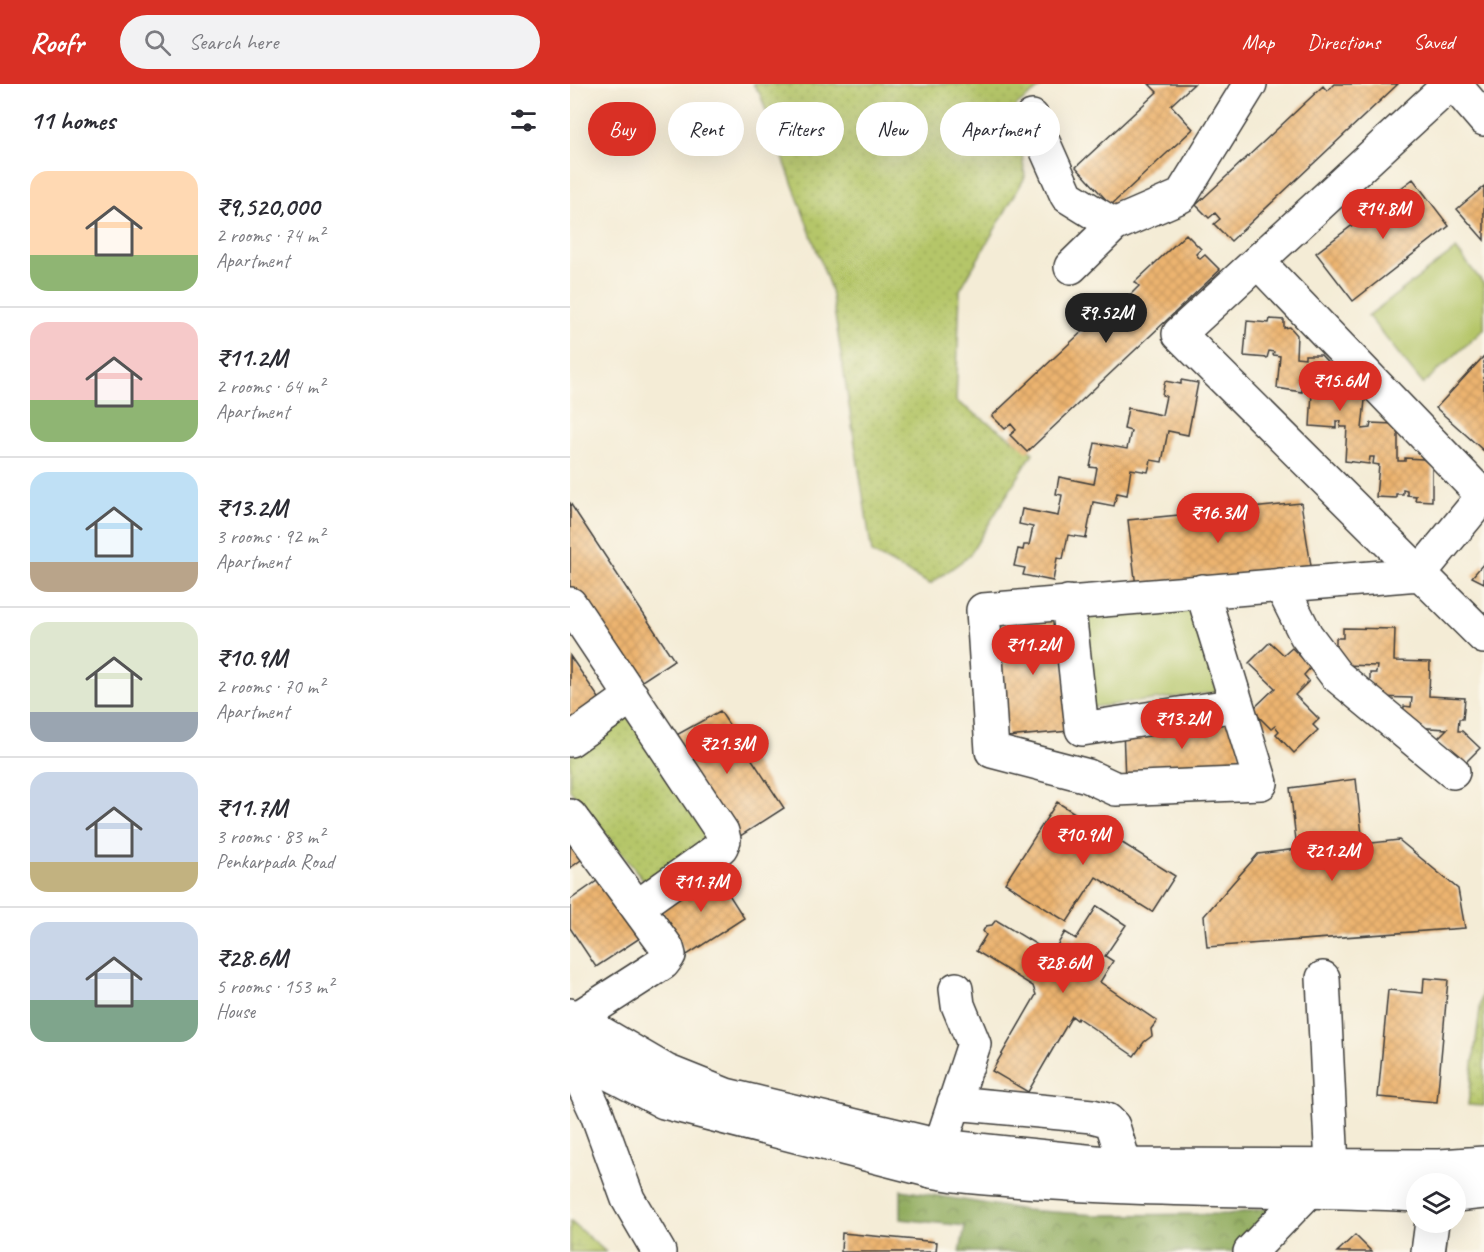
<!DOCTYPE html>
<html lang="en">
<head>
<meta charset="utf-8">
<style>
  :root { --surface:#fff; --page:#f2f2f3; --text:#2b2b33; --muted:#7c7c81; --line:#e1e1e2; --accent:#d93025 }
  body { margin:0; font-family:Caveat,sans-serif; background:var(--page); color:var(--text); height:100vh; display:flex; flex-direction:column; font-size:22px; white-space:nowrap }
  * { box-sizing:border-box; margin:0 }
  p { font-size:20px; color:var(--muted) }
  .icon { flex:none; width:33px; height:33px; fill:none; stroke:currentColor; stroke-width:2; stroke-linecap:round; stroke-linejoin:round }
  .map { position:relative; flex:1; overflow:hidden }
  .side { display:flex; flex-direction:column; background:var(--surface); width:570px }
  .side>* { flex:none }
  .hud { position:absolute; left:18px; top:18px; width:570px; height:54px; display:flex; gap:12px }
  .tools { position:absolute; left:836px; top:1089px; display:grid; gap:12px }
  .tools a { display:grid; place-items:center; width:60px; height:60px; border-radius:50%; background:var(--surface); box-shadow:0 6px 24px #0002; font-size:30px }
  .price { position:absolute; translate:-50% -51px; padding:0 14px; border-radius:21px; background:var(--accent); color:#fff; font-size:20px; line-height:39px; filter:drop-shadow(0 2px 3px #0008) }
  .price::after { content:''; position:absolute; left:50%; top:36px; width:18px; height:14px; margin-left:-9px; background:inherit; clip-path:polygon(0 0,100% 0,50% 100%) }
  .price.active { background:#222; color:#fff }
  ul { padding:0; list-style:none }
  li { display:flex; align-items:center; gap:18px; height:150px; padding:0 30px }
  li+li { border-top:2px solid var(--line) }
  li span { display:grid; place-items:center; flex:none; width:168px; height:120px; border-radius:18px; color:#555 }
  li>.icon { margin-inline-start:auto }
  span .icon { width:72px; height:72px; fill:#fffc; stroke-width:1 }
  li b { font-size:26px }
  h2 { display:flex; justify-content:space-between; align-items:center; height:72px; padding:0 30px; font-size:26px }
  .tag { padding:0 21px; border-radius:27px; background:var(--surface); box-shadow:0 6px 24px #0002; font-size:21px; line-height:54px }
  .tag.active { background:var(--accent); color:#fff }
  header { display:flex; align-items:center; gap:36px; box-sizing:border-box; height:84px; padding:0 30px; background:var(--accent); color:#fff }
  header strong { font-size:28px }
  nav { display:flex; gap:33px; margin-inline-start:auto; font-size:21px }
  .search { width:420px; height:54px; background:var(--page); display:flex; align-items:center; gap:15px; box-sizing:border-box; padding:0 21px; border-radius:33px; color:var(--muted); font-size:22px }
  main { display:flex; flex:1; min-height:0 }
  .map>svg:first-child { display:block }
  .grass { fill:url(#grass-dots); stroke:#687142; stroke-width:1.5 }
  .forest { fill:url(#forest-crowns); stroke:#56643c; stroke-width:1.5 }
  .wetland { fill:url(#wetland-marsh); stroke:#687142; stroke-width:1.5 }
  .garden { fill:#b5c669; stroke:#687142; stroke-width:1.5 }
  .building { fill:url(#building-cross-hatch) }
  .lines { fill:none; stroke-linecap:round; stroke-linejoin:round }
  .minor-casing { stroke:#3c3b38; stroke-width:36 }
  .major-casing { stroke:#3c3b38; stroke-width:36 }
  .minor { stroke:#fff; stroke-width:33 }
  .major { stroke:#fff; stroke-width:33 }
</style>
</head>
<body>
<header>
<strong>Roofr</strong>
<div class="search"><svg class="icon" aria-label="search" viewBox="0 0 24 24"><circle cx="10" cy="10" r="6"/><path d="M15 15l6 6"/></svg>Search here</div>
<nav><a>Map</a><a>Directions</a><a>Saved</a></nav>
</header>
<main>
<section class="side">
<h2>11 homes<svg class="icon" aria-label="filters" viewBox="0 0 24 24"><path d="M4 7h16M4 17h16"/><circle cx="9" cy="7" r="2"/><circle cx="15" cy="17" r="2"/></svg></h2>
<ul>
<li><span style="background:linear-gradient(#ffd9b3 70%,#8fb573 0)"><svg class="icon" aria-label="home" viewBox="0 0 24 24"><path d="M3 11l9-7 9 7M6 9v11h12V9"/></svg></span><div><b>₹9,520,000</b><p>2 rooms · 74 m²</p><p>Apartment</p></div></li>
<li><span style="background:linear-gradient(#f6c9c9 65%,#8fb573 0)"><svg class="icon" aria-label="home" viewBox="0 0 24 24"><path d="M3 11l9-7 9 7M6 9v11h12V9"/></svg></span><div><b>₹11.2M</b><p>2 rooms · 64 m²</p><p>Apartment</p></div></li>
<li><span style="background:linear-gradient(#bfe0f5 75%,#b9a48a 0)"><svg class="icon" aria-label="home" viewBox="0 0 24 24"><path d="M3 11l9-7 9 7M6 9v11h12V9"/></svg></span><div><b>₹13.2M</b><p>3 rooms · 92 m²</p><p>Apartment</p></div></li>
<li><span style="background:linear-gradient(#dfe7d0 75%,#9aa5b1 0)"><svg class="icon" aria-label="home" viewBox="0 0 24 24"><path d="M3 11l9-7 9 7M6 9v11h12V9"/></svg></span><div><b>₹10.9M</b><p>2 rooms · 70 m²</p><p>Apartment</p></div></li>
<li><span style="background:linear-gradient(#c9d6e8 75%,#c2b280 0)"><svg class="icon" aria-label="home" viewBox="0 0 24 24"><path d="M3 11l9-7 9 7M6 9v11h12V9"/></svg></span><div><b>₹11.7M</b><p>3 rooms · 83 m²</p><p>Penkarpada Road</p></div></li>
<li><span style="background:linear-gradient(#c9d6e8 65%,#7fa58c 0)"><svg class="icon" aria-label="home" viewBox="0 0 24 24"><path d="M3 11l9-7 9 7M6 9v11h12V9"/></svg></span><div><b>₹28.6M</b><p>5 rooms · 153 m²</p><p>House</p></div></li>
</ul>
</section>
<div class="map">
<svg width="914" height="1168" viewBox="0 0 914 1168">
  <defs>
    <pattern id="grass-dots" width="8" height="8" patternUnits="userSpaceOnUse" patternTransform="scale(1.5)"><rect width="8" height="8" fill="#b5c669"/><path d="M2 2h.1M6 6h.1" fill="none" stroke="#9baa5a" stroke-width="1.8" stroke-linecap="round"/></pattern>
    <pattern id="forest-crowns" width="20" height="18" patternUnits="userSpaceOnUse" patternTransform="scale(1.5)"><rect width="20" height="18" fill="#90ab5d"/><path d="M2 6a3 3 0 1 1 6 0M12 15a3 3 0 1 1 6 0" fill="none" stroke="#758a4c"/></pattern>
    <pattern id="wetland-marsh" width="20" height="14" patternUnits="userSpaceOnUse" patternTransform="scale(1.5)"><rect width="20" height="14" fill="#b5c669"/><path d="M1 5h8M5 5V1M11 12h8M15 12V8" fill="none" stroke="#9baa5a"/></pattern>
    <pattern id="building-cross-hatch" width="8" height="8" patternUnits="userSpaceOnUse" patternTransform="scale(1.5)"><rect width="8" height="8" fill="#ecb470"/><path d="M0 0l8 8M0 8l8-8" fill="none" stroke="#ca9a60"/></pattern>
  </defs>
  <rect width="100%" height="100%" fill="#fbf7ec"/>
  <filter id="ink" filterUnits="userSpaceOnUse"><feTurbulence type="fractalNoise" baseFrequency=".0167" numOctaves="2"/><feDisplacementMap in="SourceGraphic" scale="12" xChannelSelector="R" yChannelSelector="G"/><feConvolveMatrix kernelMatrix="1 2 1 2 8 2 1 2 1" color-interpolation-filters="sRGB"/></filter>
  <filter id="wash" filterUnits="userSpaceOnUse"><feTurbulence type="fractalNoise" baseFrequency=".008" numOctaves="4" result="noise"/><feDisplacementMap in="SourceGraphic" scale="24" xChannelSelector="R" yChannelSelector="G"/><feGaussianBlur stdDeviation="1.35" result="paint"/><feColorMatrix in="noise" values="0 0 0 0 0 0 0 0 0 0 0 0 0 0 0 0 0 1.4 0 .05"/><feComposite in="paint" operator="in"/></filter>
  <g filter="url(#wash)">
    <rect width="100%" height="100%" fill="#f4ecd6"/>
    <!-- grass -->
    <path class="grass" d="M183,0H475L446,22L455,93L390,206L386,317L463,369L399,472L360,500L302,469L261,206L190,10Z
      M59,633L140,755L76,799L0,706V673Z
      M914,893V1022L898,1021Z"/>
    <!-- forest -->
    <path class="forest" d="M331,1106L455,1126L527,1131L658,1130L706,1123L662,1168H390L395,1142L331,1135Z"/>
    <!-- wetland -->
    <path class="wetland" d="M0,1137L36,1168H0Z"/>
    <!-- garden -->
    <path class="garden" d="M886,165L914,200V245L853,300L798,232Z
      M626,516L647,608L516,624L507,526Z"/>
    <g id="blocks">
      <!-- building -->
      <path class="building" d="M579,0H624L601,21L623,45L541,121L506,83L587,8Z
        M764,0H828L661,157L644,140L650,135L645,129L639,134L626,121L753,2L757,7Z
        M843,95L879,142L783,217L746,169Z
        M914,102V156L887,125Z
        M616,150L631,165L626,170L630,175L635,171L650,186L457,368L440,351L446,346L441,340L435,345L422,332L549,213L553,218L569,202L565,198Z
        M700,235L714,236V244L720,243L727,251L726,273L735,274V271H751L763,284L762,309L767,310V304L781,305L795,316L792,345L800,344L801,339L823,340L828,351V377H835V374L853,375L862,383V417L845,416L846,412L837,411V406L833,405V410H826V414L806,413L809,381L803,380L804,373H800L799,380L775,377L777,343H770L771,337H766V344L740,342L742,308H737V303H732V308L707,304L710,272L703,271L704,268L699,267L697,274L674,272L677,237L699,239Z
        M914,272V367L866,324Z
        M611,296L628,299L618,351L598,347L592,378L581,376L578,388L561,385L557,411L547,409L544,422L523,418L516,454L498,451L493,475L487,474L483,497L453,491L455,484L444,482L448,465L453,466L454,461H459L463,443L449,440L452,425L488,432L492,411L486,410L489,393L524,400L527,384L520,383L525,359L557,365L561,347L554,345L558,324L592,331L596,312L592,311L595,297L611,300Z
        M0,419L104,576L63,603L0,508Z
        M731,419L741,482L566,503L558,436Z
        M914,479V499L902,493Z
        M490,531L499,647L437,653L425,539Z
        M773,544L825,545L824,577L860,578L859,612L895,614L893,635H889L888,647H892L910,664L893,681L867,655L877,645L840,643L833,640L834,622L841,623L842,614L806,613L800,607V589H806L807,582L773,581L766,574V554H773Z
        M700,558L714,571L722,564L741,583L734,591L739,597L725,611L749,635L743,641L748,646L724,669L706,650L709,647L705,642L701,645L682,626L705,604L679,579Z
        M0,572L33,620L0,642Z
        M150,627L214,724L164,756L101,654Z
        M667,636L671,687L555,696L553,645Z
        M786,695L793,760L829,756L888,805L895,844L637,863L634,832L688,770L727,765L720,704Z
        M487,718L605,792L582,828L526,793L497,838L435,799Z
        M0,751L15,773L0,784Z
        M144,787L174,834L117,871L89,823Z
        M34,792L76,850L26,883L0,844V816Z
        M527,822L556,841L535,872L543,877L530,898L587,937L581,945L582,952L574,958L564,972L508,934L507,936L502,932L458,1008L422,987L466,911L463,902L406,867L416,851L413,847L416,842L422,841L426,836L482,870L495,848L506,855Z
        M854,894L878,896L867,1018L808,1013L818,906L853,909Z
        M272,1149L367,1158L366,1168H271Z
        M785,1151L802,1168H767Z"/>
    </g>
  </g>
  <g filter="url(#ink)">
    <use href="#blocks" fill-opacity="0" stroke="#3c3b38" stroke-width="1.5"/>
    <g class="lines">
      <defs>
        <path id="minor" d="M880,0L609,250L914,553
          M884,0L914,35
          M462,33L497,112L544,141
          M688,178L913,412
          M501,183L544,141L611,112L680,0
          M849,490L914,411
          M711,501L736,551L766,591L883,688
          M632,507L691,699L546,705L518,692L422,667L413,526L849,490
          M498,518L512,645L667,621
          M0,520L152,748L154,756L151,763L67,823L97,864L99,871L93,879L6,935L0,961
          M0,656L62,612
          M0,732L67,823
          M0,972L27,1030L58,1115L89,1168
          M384,1019L522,1032L537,1036L543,1042L555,1081
          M362,1087L404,960L388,921L386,905
          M680,1168L762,1083L753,894
          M858,1168L862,1138"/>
        <path id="major" d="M0,931L96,987L156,1011L370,1062L555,1081L870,1082L914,1079
          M0,969L94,1018L362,1087C403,1095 444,1096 485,1099C605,1108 726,1104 846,1111
          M885,1111L914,1108"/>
      </defs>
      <!-- minor casing -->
      <use href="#minor" class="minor-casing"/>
      <!-- major casing -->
      <use href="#major" class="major-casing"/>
      <!-- minor -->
      <use href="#minor" class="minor"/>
      <!-- major -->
      <use href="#major" class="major"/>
    </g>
  </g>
</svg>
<div class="tools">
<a><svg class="icon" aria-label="layers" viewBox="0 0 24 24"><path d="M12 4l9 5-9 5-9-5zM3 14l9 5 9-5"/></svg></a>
</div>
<b class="price" style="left:813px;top:156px">₹14.8M</b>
<b class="price active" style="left:536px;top:260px">₹9.52M</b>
<b class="price" style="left:770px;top:328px">₹15.6M</b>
<b class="price" style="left:648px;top:460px">₹16.3M</b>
<b class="price" style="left:463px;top:592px">₹11.2M</b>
<b class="price" style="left:612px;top:666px">₹13.2M</b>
<b class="price" style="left:157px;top:691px">₹21.3M</b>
<b class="price" style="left:513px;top:782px">₹10.9M</b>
<b class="price" style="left:762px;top:798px">₹21.2M</b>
<b class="price" style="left:131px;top:829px">₹11.7M</b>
<b class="price" style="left:493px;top:910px">₹28.6M</b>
<div class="hud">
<a class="tag active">Buy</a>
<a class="tag">Rent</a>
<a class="tag">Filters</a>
<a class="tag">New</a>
<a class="tag">Apartment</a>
</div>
</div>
</main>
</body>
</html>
